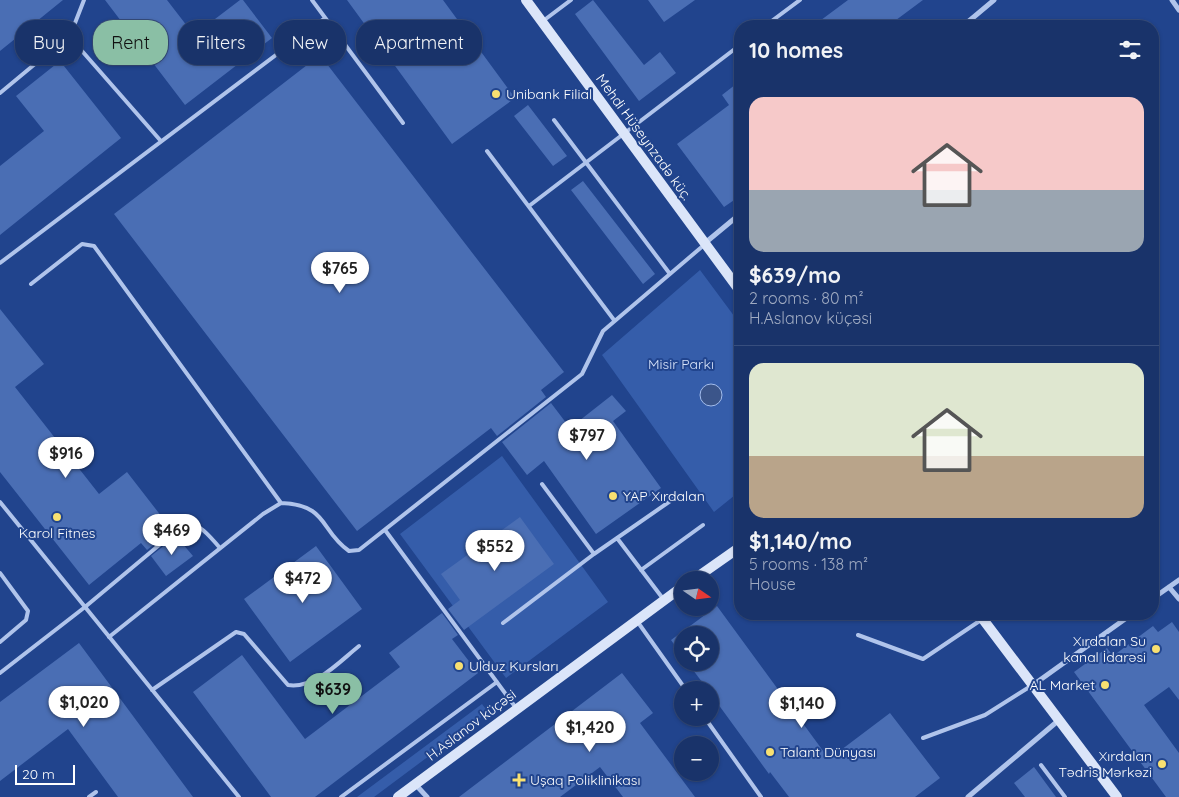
<!DOCTYPE html>
<html lang="en">
<head>
<meta charset="utf-8">
<style>
  :root { --surface:#19336a; --page:#223b70; --text:#f1f3f6; --muted:#9faac1; --line:#374e7e; --accent:#8abfa5 }
  body { margin:0; font-family:Quicksand,sans-serif; background:var(--page); color:var(--text); height:100vh; display:flex; flex-direction:column; font-size:19px; white-space:nowrap }
  * { box-sizing:border-box; margin:0 }
  p { font-size:16px; color:var(--muted) }
  .icon { flex:none; width:28px; height:28px; fill:none; stroke:currentColor; stroke-width:2; stroke-linecap:round; stroke-linejoin:round }
  .map { position:relative; flex:1; overflow:hidden }
  .details { position:absolute; left:734px; top:20px; width:425px; height:600px; display:flex; flex-direction:column; background:var(--surface); border-radius:20px; box-shadow:0 1px 4px #0004,0 0 0 1px var(--line) }
  .details>* { flex:none }
  .banner { position:absolute; left:15px; top:20px; width:475px; height:45px; display:flex; gap:10px }
  .needle { width:32px; rotate:104deg }
  .buttons { position:absolute; left:674px; top:571px; display:grid; gap:10px }
  .buttons a { display:grid; place-items:center; width:45px; height:45px; border-radius:50%; background:var(--surface); box-shadow:0 1px 4px #0004,0 0 0 1px var(--line); font-size:25px }
  .scale { position:absolute; left:15px; bottom:12px; width:60px; box-sizing:border-box; padding-left:5px; border:2px solid #fff; border-top:0; font-size:14px; line-height:18px; white-space:nowrap; color:#fff; -webkit-text-stroke:4px #21448d; paint-order:stroke }
  .price { position:absolute; translate:-50% -42px; padding:0 11px; border-radius:18px; background:#fff; color:#222; font-size:16px; line-height:32px; filter:drop-shadow(0 1px 2px #0008) }
  .price::after { content:''; position:absolute; left:50%; top:30px; width:15px; height:11px; margin-left:-8px; background:inherit; clip-path:polygon(0 0,100% 0,50% 100%) }
  .price.active { background:var(--accent); color:#111 }
  ul { padding:0; list-style:none }
  li { display:grid; align-content:center; gap:10px; height:265px; padding:0 15px }
  li+li { border-top:1px solid var(--line) }
  li span { display:grid; place-items:center; height:155px; border-radius:15px; color:#555 }
  li>.icon { margin-inline-start:auto }
  span .icon { width:90px; height:90px; fill:#fffc; stroke-width:1 }
  li b { font-size:21px }
  h2 { display:flex; justify-content:space-between; align-items:center; height:60px; padding:0 15px; font-size:21px }
  .pill { padding:0 18px; border-radius:20px; background:var(--surface); box-shadow:0 1px 4px #0004,0 0 0 1px var(--line); font-size:18px; line-height:45px }
  .pill.active { background:var(--accent); color:#111 }
  .map>svg:first-child { display:block }
  .green { fill:#355daa }
  .water { fill:#3b558a; stroke:#a3bded }
  .building { fill:#4a6eb4 }
  .lines { fill:none; stroke-linecap:round; stroke-linejoin:round }
  .lane { stroke:#b0c4eb; stroke-width:4 }
  .street { stroke:#b0c4eb; stroke-width:5 }
  .secondary { stroke:#dbe5f9; stroke-width:10 }
  .poi-dot { fill:#f8e071; stroke:#21448d; stroke-width:2 }
  .labels { text-anchor:middle; stroke-width:4; stroke-linejoin:round; paint-order:stroke }
  .poi-label { font-size:14px; fill:#fff; stroke:#21448d; text-anchor:start }
  .street-label { font-size:14px; fill:#fff; stroke:#21448d }
  .park-label { font-size:14px; fill:#d5e1f8; stroke:#21448d }
</style>
</head>
<body>
<div class="map">
<svg width="1179" height="797" viewBox="0 0 1179 797">
  <rect width="100%" height="100%" fill="#21448d"/>
  <!-- green -->
  <path class="green" d="M700,270L740,324V491L714,512L602,355Z
    M502,456L608,602L506,678L400,534Z
    M482,704L488,712L374,797H357Z"/>
  <!-- water -->
  <path class="water" d="M700 395a11 11 0 1 1 22 0a11 11 0 1 1-22 0Z"/>
  <!-- building -->
  <path class="building" d="M0,0H63L0,51Z
    M105,0H167L194,35L240,0H243L272,38L185,105Z
    M347,0H443L515,98L452,144Z
    M593,0L644,65L660,52L676,73L639,101L575,14Z
    M648,0H695L664,22Z
    M848,0H923L888,26H813Z
    M320,55L564,372L541,390L546,397L497,436L491,428L357,531L114,214Z
    M60,61L121,138L0,235V166L44,131L16,96Z
    M740,81V196L724,207L677,144L729,105L722,95Z
    M528,105L567,156L553,166L514,116Z
    M583,181L655,274L643,284L571,190Z
    M0,309L44,364L15,387L99,494L127,472L172,530L147,550L141,543L89,585L0,472Z
    M612,395L626,411L613,421L661,488L596,534L544,461L527,475L502,442L551,403L570,428Z
    M520,517L554,564L464,630L448,609L460,600L441,574Z
    M176,536L193,556L166,576L151,556Z
    M316,546L362,609L290,662L244,599Z
    M717,606L829,759L890,713L940,778L915,797H789L770,772L769,774L710,693V690H708L687,662H710V635H682V656L671,640Z
    M442,613L458,635L452,639L478,673L315,797H271L193,692L242,655L305,739L400,667L389,653Z
    M1172,622L1179,632V700L1169,687L1144,705L1179,753V797H1166L1074,672L1107,648L1113,656L1153,626L1158,632Z
    M79,643L193,797H118L68,729L0,781V702Z
    M622,673L653,713L640,723L695,797H623L600,767L560,797H459Z
    M1034,767L1056,797H1025L1014,783Z"/>
  <g class="lines">
    <!-- lane -->
    <path class="lane" d="M312,0L403,123
      M543,21L571,0
      M765,26L800,0
      M68,41L84,0
      M0,93L53,49L68,41L75,43L160,140
      M554,120L670,274
      M487,151L614,320
      M529,206L740,45
      M0,263L325,18
      M31,284L82,244L94,246L281,503C329,505 319,530 349,551L359,550L582,374L603,331L704,245
      M542,484L594,554L679,495
      M0,502L239,797
      M385,530L516,708
      M617,538L664,600
      M641,570L703,525
      M0,573L28,611L26,620L0,642
      M637,621L686,690
      M503,623L594,554
      M858,635L923,659L981,620
      M109,637L263,514L281,503
      M0,673L85,607L182,526C199,520 209,536 220,548
      M152,690L236,632L244,634L288,685C315,689 339,662 359,646
      M705,718L761,797
      M923,738L985,715L1031,686
      M1041,765L1065,797
      M89,797L96,792
      M341,797L497,682"/>
    <!-- street -->
    <path class="street" d="M1172,0L1179,10
      M963,26L994,0
      M705,243L740,214
      M1169,587L1179,599
      M1152,599L1179,580
      M1033,685L1132,614
      M415,784L427,797
      M968,797L1059,720"/>
    <!-- secondary -->
    <path class="secondary" d="M526,0L740,291
      M693,580L740,547
      M979,614L1117,797
      M398,797L682,587"/>
  </g>
  <!-- markers -->
  <g class="poi-dot">
    <circle cx="496" cy="94" r="5"/>
    <circle cx="613" cy="496" r="5"/>
    <circle cx="57" cy="517" r="5"/>
    <circle cx="1156" cy="649" r="5"/>
    <circle cx="459" cy="666" r="5"/>
    <circle cx="1105" cy="685" r="5"/>
    <circle cx="770" cy="752" r="5"/>
    <circle cx="1162" cy="764" r="5"/>
    <path d="M516.5 772.5h5v5h5v5h-5v5h-5v-5h-5v-5h5z"/>
  </g>
  <g class="labels">
    <!-- poi labels -->
    <g class="poi-label">
      <text x="506" y="99">Unibank Filial</text>
      <text x="623" y="501">YAP Xırdalan</text>
      <text x="57" y="538" text-anchor="middle">Karol Fitnes</text>
      <text x="1146" y="646" text-anchor="end">Xırdalan Su<tspan x="1146" dy="16">kanal İdarəsi</tspan></text>
      <text x="469" y="671">Ulduz Kursları</text>
      <text x="1095" y="690" text-anchor="end">AL Market</text>
      <text x="780" y="757">Talant Dünyası</text>
      <text x="1152" y="761" text-anchor="end">Xırdalan<tspan x="1152" dy="16">Tədris Mərkəzi</tspan></text>
      <text x="530" y="785">Uşaq Poliklinikası</text>
    </g>
    <!-- street labels -->
    <g class="street-label">
      <text transform="translate(644 137) rotate(54)" y="5">Mehdi Hüseynzadə küç.</text>
      <text transform="translate(471 725) rotate(-37)" y="5">H.Aslanov küçəsi</text>
    </g>
    <!-- park labels -->
    <g class="park-label">
      <text x="681" y="369">Misir Parkı</text>
    </g>
  </g>
</svg>
<div class="buttons">
<a><svg class="needle" viewBox="-14 -14 28 28"><path d="M0-13l5 13h-10z" fill="#e53935"/><path d="M0 13l5-13h-10z" fill="#9faac1"/></svg></a>
<a><svg class="icon" aria-label="locate" viewBox="0 0 24 24"><circle cx="12" cy="12" r="6"/><path d="M12 2v4M12 18v4M2 12h4M18 12h4"/></svg></a>
<a>+</a>
<a>−</a>
</div>
<div class="scale">20 m</div>
<b class="price" style="left:340px;top:294px">$765</b>
<b class="price" style="left:587px;top:461px">$797</b>
<b class="price" style="left:66px;top:479px">$916</b>
<b class="price" style="left:172px;top:556px">$469</b>
<b class="price" style="left:495px;top:572px">$552</b>
<b class="price" style="left:303px;top:604px">$472</b>
<b class="price active" style="left:333px;top:715px">$639</b>
<b class="price" style="left:84px;top:728px">$1,020</b>
<b class="price" style="left:802px;top:729px">$1,140</b>
<b class="price" style="left:590px;top:753px">$1,420</b>
<div class="banner">
<a class="pill">Buy</a>
<a class="pill active">Rent</a>
<a class="pill">Filters</a>
<a class="pill">New</a>
<a class="pill">Apartment</a>
</div>
<section class="details">
<h2>10 homes<svg class="icon" aria-label="filters" viewBox="0 0 24 24"><path d="M4 7h16M4 17h16"/><circle cx="9" cy="7" r="2"/><circle cx="15" cy="17" r="2"/></svg></h2>
<ul>
<li><span style="background:linear-gradient(#f6c9c9 60%,#9aa5b1 0)"><svg class="icon" aria-label="home" viewBox="0 0 24 24"><path d="M3 11l9-7 9 7M6 9v11h12V9"/></svg></span><div><b>$639/mo</b><p>2 rooms · 80 m²</p><p>H.Aslanov küçəsi</p></div></li>
<li><span style="background:linear-gradient(#dfe7d0 60%,#b9a48a 0)"><svg class="icon" aria-label="home" viewBox="0 0 24 24"><path d="M3 11l9-7 9 7M6 9v11h12V9"/></svg></span><div><b>$1,140/mo</b><p>5 rooms · 138 m²</p><p>House</p></div></li>
</ul>
</section>
</div>
</body>
</html>
